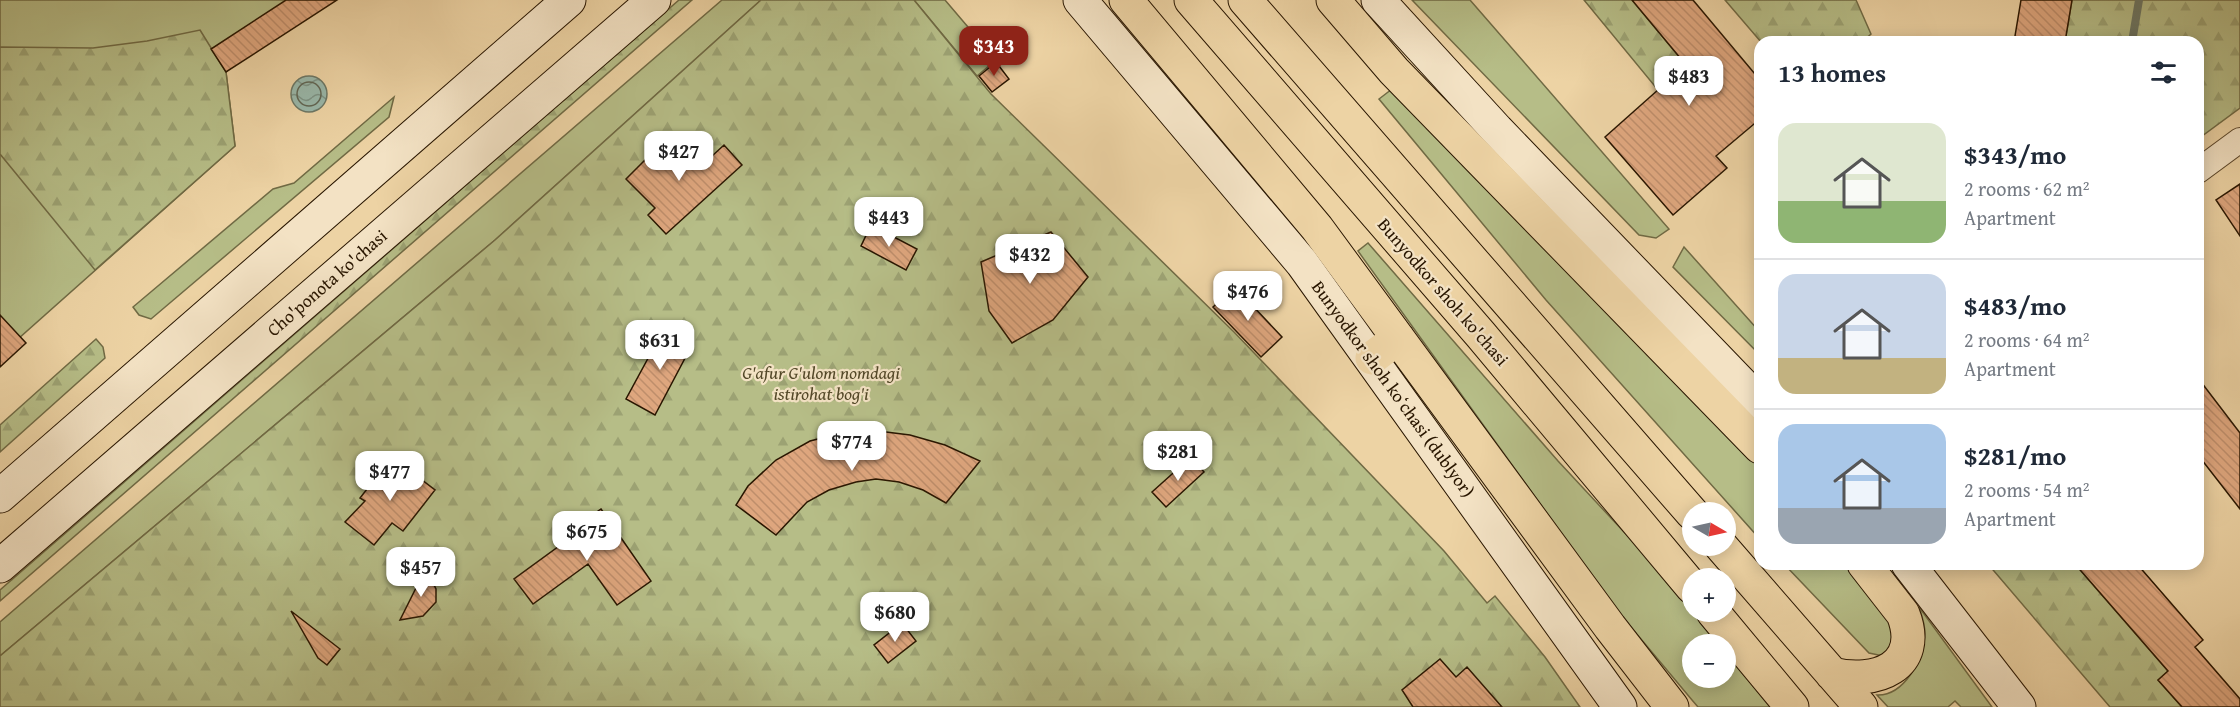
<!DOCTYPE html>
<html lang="en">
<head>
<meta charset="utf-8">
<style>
  :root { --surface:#fff; --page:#f2f2f3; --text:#1f2937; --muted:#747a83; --line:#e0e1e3; --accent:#8f2418 }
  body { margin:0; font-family:"Gentium Book Plus",serif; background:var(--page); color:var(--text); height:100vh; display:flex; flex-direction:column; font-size:22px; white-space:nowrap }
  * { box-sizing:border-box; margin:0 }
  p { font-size:20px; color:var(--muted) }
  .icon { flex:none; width:33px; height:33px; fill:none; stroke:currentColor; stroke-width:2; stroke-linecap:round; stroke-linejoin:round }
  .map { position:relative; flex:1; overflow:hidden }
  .panel { position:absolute; left:1754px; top:36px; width:450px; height:534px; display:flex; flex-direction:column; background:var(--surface); border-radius:18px; box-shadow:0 3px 15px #0003 }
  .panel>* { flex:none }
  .needle { width:39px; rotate:99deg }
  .controls { position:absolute; left:1682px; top:502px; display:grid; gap:12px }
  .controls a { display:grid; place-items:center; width:54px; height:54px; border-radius:50%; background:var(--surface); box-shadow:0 3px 15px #0003; font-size:30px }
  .price { position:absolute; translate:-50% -51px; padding:0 14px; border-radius:12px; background:#fff; color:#222; font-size:20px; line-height:39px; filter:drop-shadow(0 2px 3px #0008) }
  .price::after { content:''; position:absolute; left:50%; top:36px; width:18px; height:14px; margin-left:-9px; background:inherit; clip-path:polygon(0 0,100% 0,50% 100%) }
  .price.on { background:var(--accent); color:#fff }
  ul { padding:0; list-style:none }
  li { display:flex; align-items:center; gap:18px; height:150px; padding:0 24px }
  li+li { border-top:2px solid var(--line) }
  li span { display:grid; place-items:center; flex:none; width:168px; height:120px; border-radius:18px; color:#555 }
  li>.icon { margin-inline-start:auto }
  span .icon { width:72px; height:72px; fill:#fffc; stroke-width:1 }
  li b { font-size:26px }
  h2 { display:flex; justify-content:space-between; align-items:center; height:72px; padding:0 24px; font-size:26px }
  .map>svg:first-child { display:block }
  .grass { fill:#b6bd87; stroke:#706a44; stroke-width:1.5 }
  .forest { fill:url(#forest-firs); stroke:#706a44; stroke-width:1.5 }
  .water { fill:url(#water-waves); stroke:#6c7765; stroke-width:1.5 }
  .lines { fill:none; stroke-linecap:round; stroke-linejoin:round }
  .shore { stroke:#616654; stroke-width:1.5 }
  .stream { stroke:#6c7765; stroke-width:8 }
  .building { fill:url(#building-back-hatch); stroke:#291600; stroke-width:1.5 }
  .street-casing { stroke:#5a4529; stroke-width:26 }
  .secondary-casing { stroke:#291600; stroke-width:35 }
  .primary-casing { stroke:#291600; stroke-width:35 }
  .street { stroke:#f3e2c4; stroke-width:24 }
  .secondary { stroke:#f3e2c4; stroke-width:33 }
  .primary { stroke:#edd3a4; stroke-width:33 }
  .labels { text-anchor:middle; stroke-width:4.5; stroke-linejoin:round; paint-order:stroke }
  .street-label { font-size:18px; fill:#291600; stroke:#f3e2c4 }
  .park-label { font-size:18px; font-style:italic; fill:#534828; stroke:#f3e2c4 }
</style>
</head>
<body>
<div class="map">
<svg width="2240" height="707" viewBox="0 0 2240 707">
  <defs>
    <pattern id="forest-firs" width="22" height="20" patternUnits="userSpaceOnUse" patternTransform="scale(1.5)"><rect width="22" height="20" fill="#b6bd87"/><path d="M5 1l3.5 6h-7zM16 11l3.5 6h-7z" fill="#9ca273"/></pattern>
    <pattern id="water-waves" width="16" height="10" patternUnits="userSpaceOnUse" patternTransform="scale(1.5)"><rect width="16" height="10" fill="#99b7a9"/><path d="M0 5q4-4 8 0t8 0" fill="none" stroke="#7d9487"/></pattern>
    <pattern id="building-back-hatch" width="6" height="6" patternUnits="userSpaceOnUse" patternTransform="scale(1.5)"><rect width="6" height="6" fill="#dea67e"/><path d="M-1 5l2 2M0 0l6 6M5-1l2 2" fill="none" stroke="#be8e6b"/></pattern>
  </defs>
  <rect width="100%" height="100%" fill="#edd3a4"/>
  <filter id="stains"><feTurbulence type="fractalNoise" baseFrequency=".00333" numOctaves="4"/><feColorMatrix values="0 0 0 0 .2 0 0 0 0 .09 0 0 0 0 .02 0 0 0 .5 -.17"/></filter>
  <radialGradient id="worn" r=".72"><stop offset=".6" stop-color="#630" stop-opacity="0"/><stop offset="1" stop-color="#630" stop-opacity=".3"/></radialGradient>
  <!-- grass -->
  <path class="grass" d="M0,0H304L226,72L235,146L0,355Z
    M722,0H761L495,240L0,656V622Z
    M914,0H945L996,60L977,76Z
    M1412,0H1470L1669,229L1656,238L1639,235Z
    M1396,86L1759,454V538L1546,300L1379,99Z
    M394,97L389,117L151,319L139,315L133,307L273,189L294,183Z
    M1368,243L1558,461L1664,575L1720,645H1692V678H1725V651L1770,707H1698L1692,700L1615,608L1358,251Z
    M1684,247L1759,331V354L1673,267Z
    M1784,564H1852L1903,631L1883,656L1869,653Z
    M1919,607L1992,707H1961L1955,701L1948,707H1888L1877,695C1904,696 1924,659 1925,634C1925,624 1922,616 1919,607Z"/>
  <!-- forest -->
  <path class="forest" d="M679,0H692L0,601V590Z
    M761,0H914L991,94L1234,332L1444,551L1487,603L1495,596L1545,657L1580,707H0V656L495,240Z
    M1584,0H1632L1743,133L1658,90Z
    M1725,0H1856L1871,34L1862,42H1761Z
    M2072,0H2240V108L2198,139V42H2065Z
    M200,30L226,72L235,146L95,270L0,154V47L93,48L147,41Z
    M96,339L103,347L105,358L0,452V425Z
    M1988,564H2075L2168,671L2158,680L2182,707H2110Z"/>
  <!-- water -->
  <path class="water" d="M291 94a18 18 0 1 1 36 0a18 18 0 1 1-36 0Z"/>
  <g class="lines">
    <!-- shore -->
    <path class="shore" d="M297 94a12 12 0 1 1 24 0a12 12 0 1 1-24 0Z"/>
    <!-- stream -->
    <path class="stream" d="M2132,42L2139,0"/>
  </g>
  <!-- building -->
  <path class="building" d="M286,0H337L226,72L211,49Z
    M1632,0H1693L1760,80V119L1716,156L1727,168L1673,215L1605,137L1686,65Z
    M2021,0H2072L2065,42H2014Z
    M996,62L1009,79L992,92L979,76Z
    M668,137L699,168L724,145L742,165L666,234L648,215L655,208L626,179Z
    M2240,184V236L2216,200Z
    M871,225L917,249L906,270L861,246Z
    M1051,232L1088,277L1053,320L1012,343L989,311L981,262Z
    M1235,287L1282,337L1261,357L1213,307Z
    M0,315L26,343L0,367Z
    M665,327L693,343L655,415L626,399Z
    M2198,378L2240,433V509L2198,455Z
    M878,431L910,435L945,445L980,461L946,503L923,490L899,482L876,479L856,482L829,490L807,502L776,535L736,505L748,486L776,460L810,441L846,432Z
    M392,457L435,490L403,531L392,523L374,545L345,522L365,501L360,498Z
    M1191,457L1204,472L1166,507L1152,492Z
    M601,509L651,581L617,605L588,564L533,604L514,579L570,538L567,533Z
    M2075,564H2137L2203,640L2195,647L2240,699V707H2182L2158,680L2168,671Z
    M426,568L436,589V602L423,616L400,620Z
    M291,611L340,649L327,665L318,658Z
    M902,623L916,641L888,663L874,645Z
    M1440,659L1456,677L1467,667L1502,707H1413L1402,690Z"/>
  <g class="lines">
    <defs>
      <path id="street" d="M2198,171L2240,140"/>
      <path id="secondary" d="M1080,0L1302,263L1620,707
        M1378,0L1497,130L1760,403
        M0,496L569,0
        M1908,564L2019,707
        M0,566L654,0"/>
      <path id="primary" d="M1126,0L1317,228L1610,627L1672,707
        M1191,0L1481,335L1692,587
        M1245,0L1692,513
        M1333,0L1394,71L1760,447
        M1372,358L1398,338
        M1721,546L1861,707
        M1713,612L1792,707
        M1832,674C1875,685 1924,667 1903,614L1864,564"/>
    </defs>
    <!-- street casing -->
    <use href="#street" class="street-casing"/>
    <!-- secondary casing -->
    <use href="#secondary" class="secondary-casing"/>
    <!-- primary casing -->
    <use href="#primary" class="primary-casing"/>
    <!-- street -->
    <use href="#street" class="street"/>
    <!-- secondary -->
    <use href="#secondary" class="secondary"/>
    <!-- primary -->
    <use href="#primary" class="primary"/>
  </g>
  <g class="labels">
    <!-- street labels -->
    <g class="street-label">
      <text transform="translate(327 283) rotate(-41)" y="6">Cho'ponota ko'chasi</text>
      <text transform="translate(1443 292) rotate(49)" y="6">Bunyodkor shoh ko'chasi</text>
      <text transform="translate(1393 389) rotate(54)" y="6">Bunyodkor shoh koʻchasi (dublyor)</text>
    </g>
    <!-- park labels -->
    <g class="park-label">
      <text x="821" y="379">G'afur G'ulom nomdagi<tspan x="821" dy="21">istirohat bog'i</tspan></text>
    </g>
  </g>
  <rect width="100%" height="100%" filter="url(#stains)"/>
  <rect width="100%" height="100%" fill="url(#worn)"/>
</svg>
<div class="controls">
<a><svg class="needle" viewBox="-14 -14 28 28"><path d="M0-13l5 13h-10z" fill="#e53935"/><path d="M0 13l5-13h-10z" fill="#747a83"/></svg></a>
<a>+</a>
<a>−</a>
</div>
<b class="price on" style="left:994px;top:77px">$343</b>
<b class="price" style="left:1689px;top:107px">$483</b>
<b class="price" style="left:679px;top:182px">$427</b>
<b class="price" style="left:889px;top:248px">$443</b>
<b class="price" style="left:1030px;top:285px">$432</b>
<b class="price" style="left:1248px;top:322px">$476</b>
<b class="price" style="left:660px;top:371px">$631</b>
<b class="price" style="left:852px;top:472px">$774</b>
<b class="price" style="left:1178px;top:482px">$281</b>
<b class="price" style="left:390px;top:502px">$477</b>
<b class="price" style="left:587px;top:562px">$675</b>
<b class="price" style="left:421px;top:598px">$457</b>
<b class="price" style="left:895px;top:643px">$680</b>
<section class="panel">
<h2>13 homes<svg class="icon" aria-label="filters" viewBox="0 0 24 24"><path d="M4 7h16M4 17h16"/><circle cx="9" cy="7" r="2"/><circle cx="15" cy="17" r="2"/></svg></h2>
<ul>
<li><span style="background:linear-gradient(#dfe7d0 65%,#8fb573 0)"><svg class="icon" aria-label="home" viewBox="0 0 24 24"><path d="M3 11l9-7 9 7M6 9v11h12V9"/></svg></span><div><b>$343/mo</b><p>2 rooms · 62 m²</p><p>Apartment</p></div></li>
<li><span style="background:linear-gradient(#c9d6e8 70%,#c2b280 0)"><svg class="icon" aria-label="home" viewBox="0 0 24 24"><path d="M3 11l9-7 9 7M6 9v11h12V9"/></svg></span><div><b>$483/mo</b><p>2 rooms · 64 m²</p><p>Apartment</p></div></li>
<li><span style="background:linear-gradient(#a9c7e8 70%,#9aa5b1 0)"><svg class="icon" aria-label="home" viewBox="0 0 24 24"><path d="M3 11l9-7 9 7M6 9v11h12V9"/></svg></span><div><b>$281/mo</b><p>2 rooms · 54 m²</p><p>Apartment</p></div></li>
</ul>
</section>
</div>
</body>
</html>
